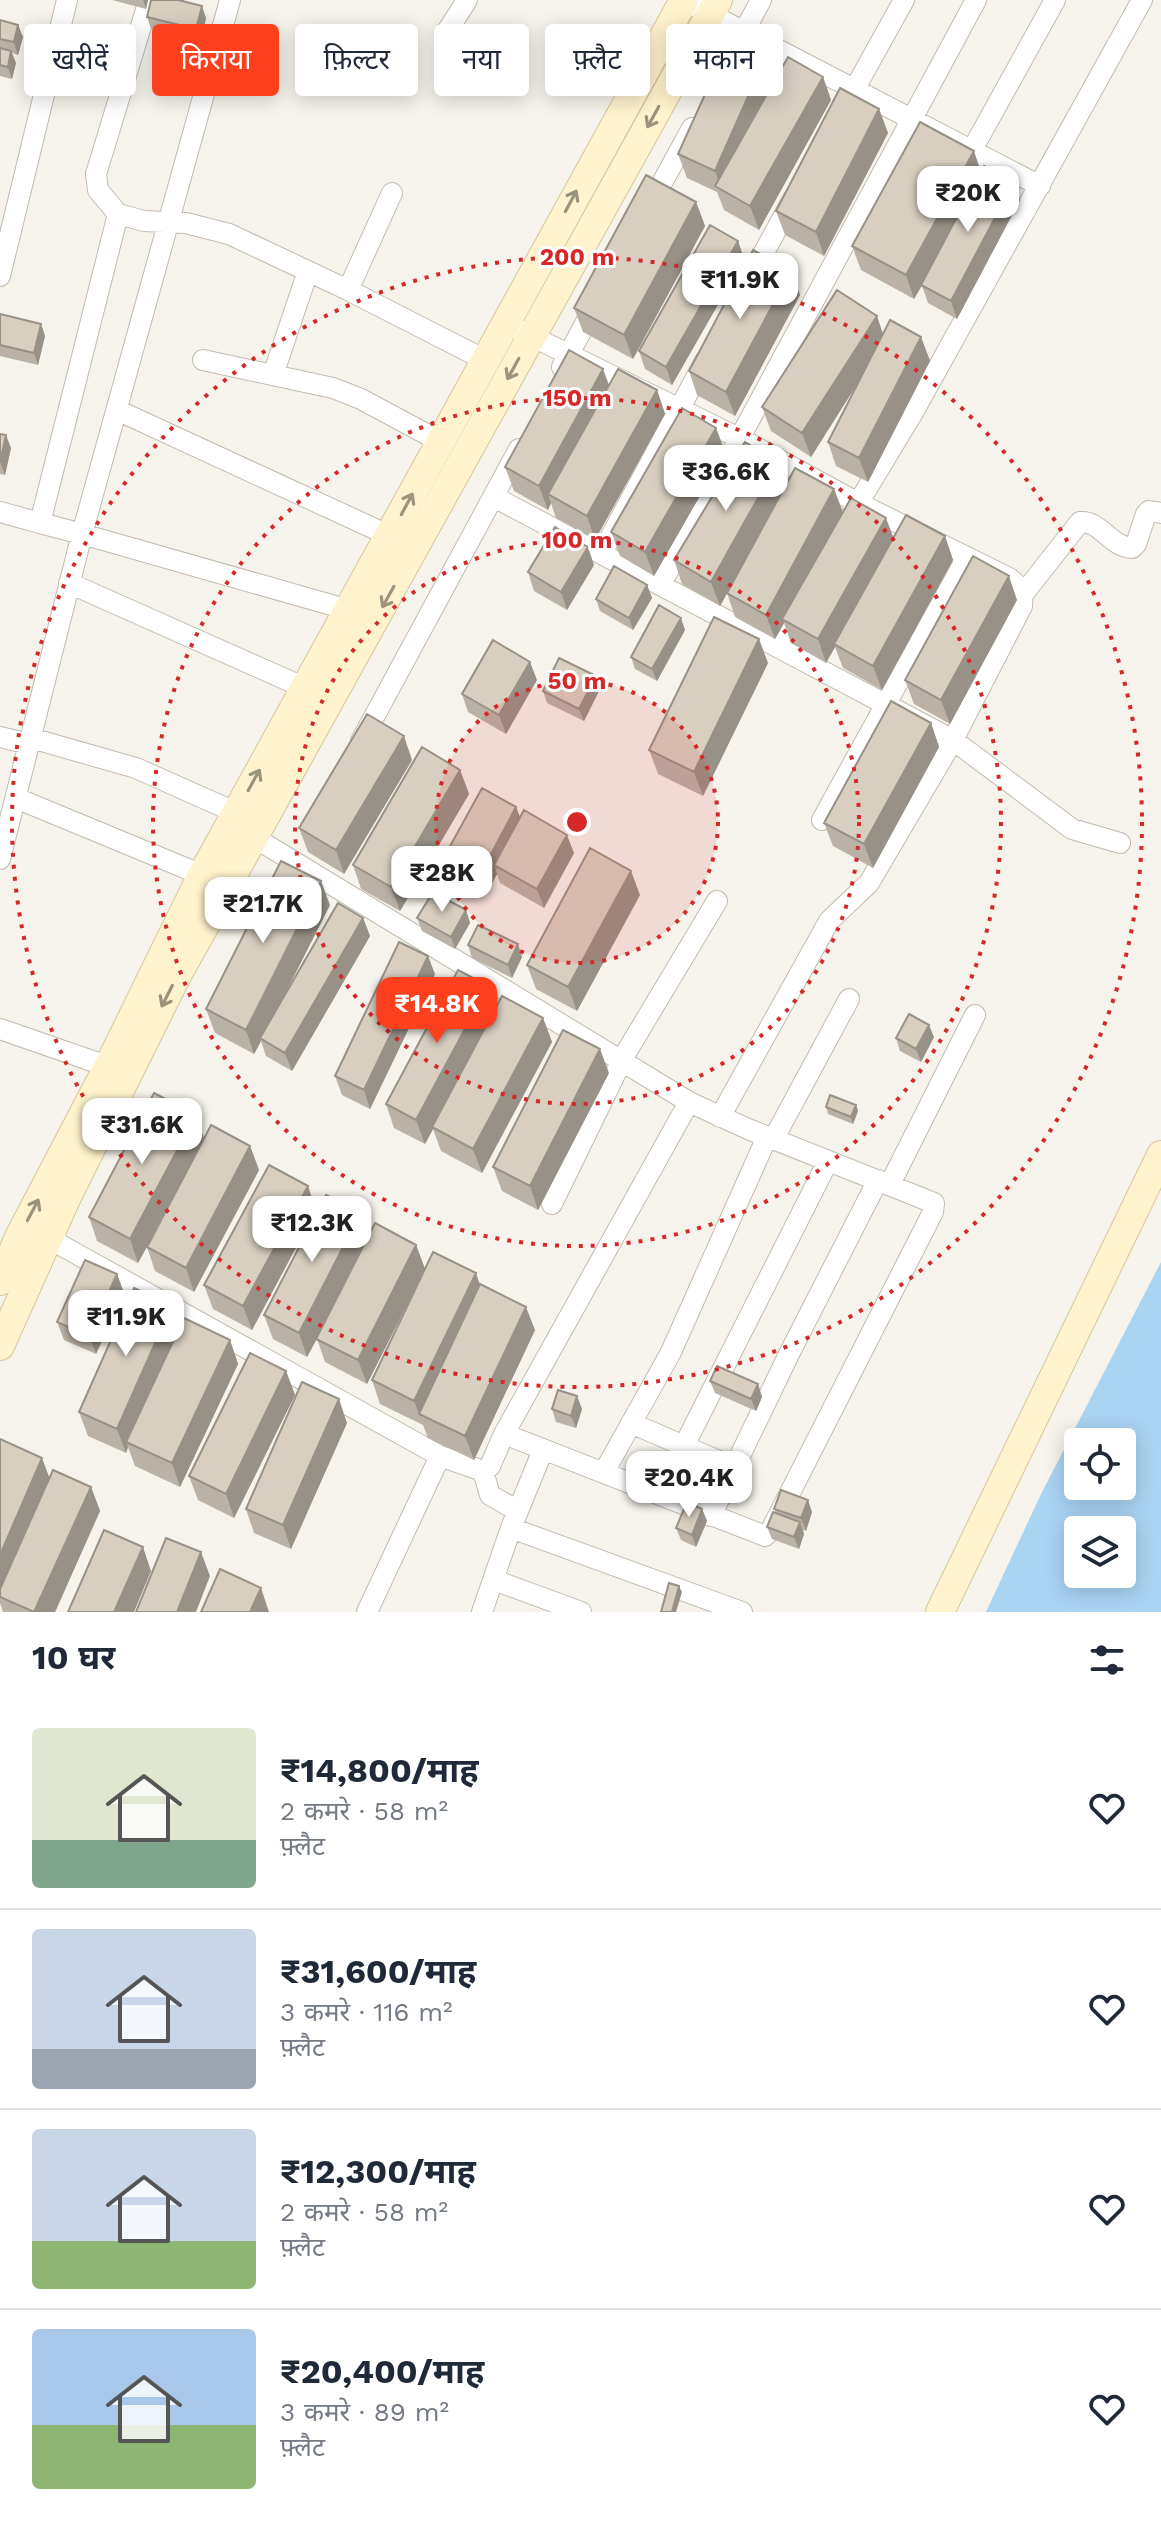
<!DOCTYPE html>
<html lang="hi">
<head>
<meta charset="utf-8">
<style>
  :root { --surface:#fff; --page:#f6f6f7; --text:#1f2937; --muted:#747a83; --line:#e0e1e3; --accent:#fc3f1d }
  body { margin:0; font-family:"Work Sans","Noto Sans Devanagari",sans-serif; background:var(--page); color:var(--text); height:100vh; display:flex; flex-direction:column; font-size:30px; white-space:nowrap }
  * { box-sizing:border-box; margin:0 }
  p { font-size:26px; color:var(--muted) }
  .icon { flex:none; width:44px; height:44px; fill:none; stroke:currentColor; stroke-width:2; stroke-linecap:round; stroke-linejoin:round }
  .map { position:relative; height:1612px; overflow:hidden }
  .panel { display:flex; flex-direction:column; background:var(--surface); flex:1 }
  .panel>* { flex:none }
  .banner { position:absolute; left:24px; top:24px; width:1114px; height:72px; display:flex; gap:16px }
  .buttons { position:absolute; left:1064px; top:1428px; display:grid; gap:16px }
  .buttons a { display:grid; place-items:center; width:72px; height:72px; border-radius:8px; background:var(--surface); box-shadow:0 4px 20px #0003; font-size:40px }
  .price { position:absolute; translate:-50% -68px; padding:0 18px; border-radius:16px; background:#fff; color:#222; font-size:26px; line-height:52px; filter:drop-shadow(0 2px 4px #0008) }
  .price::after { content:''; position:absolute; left:50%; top:48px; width:24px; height:18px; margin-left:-12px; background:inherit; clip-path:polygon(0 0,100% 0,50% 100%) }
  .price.on { background:var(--accent); color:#fff }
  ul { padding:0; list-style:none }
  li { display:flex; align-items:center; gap:24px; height:200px; padding:0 32px }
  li+li { border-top:2px solid var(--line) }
  li span { display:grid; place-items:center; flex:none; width:224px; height:160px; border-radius:8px; color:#555 }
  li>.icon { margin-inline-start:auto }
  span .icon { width:96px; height:96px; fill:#fffc; stroke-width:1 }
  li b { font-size:34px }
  h2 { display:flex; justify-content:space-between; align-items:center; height:96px; padding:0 32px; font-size:34px }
  .tag { padding:0 28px; border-radius:8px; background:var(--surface); box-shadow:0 4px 20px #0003; font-size:28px; line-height:72px }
  .tag.on { background:var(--accent); color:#fff }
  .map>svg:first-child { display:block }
  .water { fill:#a9d4f2; fill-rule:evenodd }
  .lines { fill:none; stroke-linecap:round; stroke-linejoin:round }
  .street-casing { stroke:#c2bbae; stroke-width:22 }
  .secondary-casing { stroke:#d6c79b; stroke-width:30 }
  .street { stroke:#fff; stroke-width:20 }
  .secondary { stroke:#fff3cd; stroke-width:28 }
  .wall { fill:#bab2a6 }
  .shaded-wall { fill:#979187 }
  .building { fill:#d8cfc1; stroke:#979187; stroke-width:2 }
  .oneway { stroke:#9c937c }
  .ring { fill:none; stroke:#d62828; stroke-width:4; stroke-dasharray:4 8 }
  .centre { fill:#d62828; stroke:#fff; stroke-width:4 }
  .ring-label { font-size:24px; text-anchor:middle; font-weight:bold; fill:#d62828; stroke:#fff; stroke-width:6; stroke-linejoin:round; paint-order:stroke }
</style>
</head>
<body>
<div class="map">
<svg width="1161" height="1612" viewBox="0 0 1161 1612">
  <rect width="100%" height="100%" fill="#f6f3ec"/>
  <!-- water -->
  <path class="water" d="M1161,1262V1612H986L1041,1494ZM1078,1442H1122V1486H1078ZM1078,1530H1122V1574H1078Z"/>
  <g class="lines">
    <defs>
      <path id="street" d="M149,0L96,174L98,190L118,214L144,221L186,223L229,234L348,290L485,360
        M683,0L1040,186
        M446,33L467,0
        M732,54L761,0
        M838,119L904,0
        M972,150L1055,0
        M650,205L692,128
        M118,214L40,523L82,534L230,0
        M0,276L67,0
        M749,280L793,199
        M348,290L392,193
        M519,330L739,438L858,503L1009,578L1023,590L1022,606L953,740L869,883L829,921L720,1117
        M203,360L333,388L361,399L441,442
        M562,367L594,307
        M273,375L308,271
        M117,410L390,536
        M494,497L953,740L1072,829L1120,843
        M0,512L40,523
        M851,515L915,409L1142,0
        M602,553L705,361
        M69,583L305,688
        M661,584L976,0
        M1024,593L1080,522C1100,520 1109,546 1132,548L1136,544L1146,514L1149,511L1161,513
        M778,645L800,606
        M0,737L29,744
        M31,738L136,768L237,813
        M361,741L519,449
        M16,798L202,875
        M822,820L967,557
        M255,838L689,1102L748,1129L934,1203L933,1212L771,1530L765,1536L504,1434L689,1102
        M0,859L82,534L349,610
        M0,1029L121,1071
        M773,1140L849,999
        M890,1184L975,1015
        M552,1204L624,1056L717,901
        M48,1238L440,1456L483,1471L490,1466L504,1434
        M631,1423L735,1468
        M684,1446L828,1161
        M483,1471L490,1495L518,1511
        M604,1472L671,1352L767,1137
        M711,1516L789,1354L878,1180
        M511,1528L742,1612
        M494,1580L581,1612
        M367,1612L440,1456
        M482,1612L511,1528L543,1450"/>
      <path id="secondary" d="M0,1281L19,1237L109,1065L202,875L684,0
        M0,1346L65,1201L174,981L718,0
        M940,1612L1161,1155"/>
    </defs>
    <!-- street casing -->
    <use href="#street" class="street-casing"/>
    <!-- secondary casing -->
    <use href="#secondary" class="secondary-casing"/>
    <!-- street -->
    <use href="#street" class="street"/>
    <!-- secondary -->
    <use href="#secondary" class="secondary"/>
  </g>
  <!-- wall -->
  <path class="wall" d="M112,0H148L146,9Z
    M151,0H184V1L206,18L201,41L151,29L147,17Z
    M0,20L18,25L23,37L18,55L12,53L16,63L12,79L0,76Z
    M771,44L780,68L775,79L823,77L831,100L759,230L724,210L717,192L687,178L678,154Z
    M879,109L888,133L824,256L785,235L776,211Z
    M981,172L1014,182L1020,200L957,319L928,303L922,286L914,299L861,270L852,246Z
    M696,202L705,226L633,359L583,332L574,308Z
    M738,241L744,259L672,385L645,369L639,351Z
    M791,271L800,295L735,416L697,395L689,371Z
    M0,314L41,324L45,336L38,365L0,356Z
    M883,333L921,337L930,361L868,482L836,466L828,442L857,384L811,457L771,431L762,407Z
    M657,390L665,414L595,540L556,518L551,503L548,510L514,491L505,467Z
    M716,428L725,452L654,576L620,556L611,532Z
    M0,434L11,448L5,475L0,474Z
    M778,462L786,483L834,489L843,512L893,537L945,536L953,560L882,690L843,668L835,647L826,663L791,643L784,623L775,639L735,617L727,593L720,606L682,584L674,560Z
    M594,565L567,610L534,591L528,572Z
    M647,585L652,598L633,630L600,611L596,599Z
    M1017,600L950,724L914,704L905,680Z
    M685,630L657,681L635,669L631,657Z
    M768,663L703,796L658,774L649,750Z
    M596,676L600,689L584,721L547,703L543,691Z
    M537,680L506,734L468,712L462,694Z
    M931,723L939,747L873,868L833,846L824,823Z
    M412,760L344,874L308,852L299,828Z
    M460,770L469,794L400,911L361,889L353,865Z
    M516,807L520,817L574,853L544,908L500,883L497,874L491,885L456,866L449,848Z
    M640,895L577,1011L536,989L527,965Z
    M330,905L283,998L363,918L370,936L292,1071L266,1056L261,1041L254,1054L215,1033L206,1009Z
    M466,910L470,923L455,949L422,931L417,918Z
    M468,945L522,957L512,978L472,958Z
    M435,974L370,1109L342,1095L335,1076Z
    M496,1008L543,1018L552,1042L482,1173L441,1151L433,1129L425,1144L394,1128L386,1104Z
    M934,1037L921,1062L900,1051L896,1038Z
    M609,1073L538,1210L502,1191L493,1167Z
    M856,1105L858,1111L853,1124L828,1114L826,1107Z
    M196,1115L204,1138L250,1146L259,1170L194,1292L155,1271L147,1247L138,1263L97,1241L89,1217Z
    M316,1210L252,1330L213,1309L204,1285Z
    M369,1235L416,1245L425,1269L367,1384L325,1362L317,1339L307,1357L273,1339L264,1315Z
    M117,1274L124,1293L96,1354L64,1340L57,1322Z
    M480,1285L535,1330L474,1460L428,1438L423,1425L380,1404L372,1380Z
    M172,1305L180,1327L230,1340L238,1364L180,1487L135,1466L128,1447L126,1453L88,1436L79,1412Z
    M286,1371L295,1395L234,1518L198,1500L189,1476Z
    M710,1381L758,1384L762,1397L756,1411L715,1393Z
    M577,1396L582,1409L576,1428L556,1422L552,1409Z
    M347,1423L291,1549L254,1533L246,1509Z
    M0,1439L50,1478L91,1487L100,1511L55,1612H3L0,1603Z
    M702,1509L707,1521L696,1547L681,1540L676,1528Z
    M774,1509L812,1512L806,1531L803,1530L804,1534L799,1549L772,1539L767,1527L776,1513Z"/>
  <!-- shaded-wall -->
  <path class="shaded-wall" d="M143,0H148L146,9Z
    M202,6L206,18L201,41L196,29Z
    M18,25L23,37L18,55L14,42Z
    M771,44L780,68L725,191L722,190L715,171Z
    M11,51L16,63L12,79L8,67Z
    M823,77L831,100L759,230L750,206Z
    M879,109L888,133L824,256L816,232Z
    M974,151L982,175L914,299L906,275Z
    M1014,182L1020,200L957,319L951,301Z
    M696,202L705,226L633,359L624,335Z
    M738,241L744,259L672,385L666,367Z
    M791,271L800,295L735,416L726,392Z
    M877,316L885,340L811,457L802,433Z
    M41,324L45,336L38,365L34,353Z
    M921,337L930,361L868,482L859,458Z
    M603,369L612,393L548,494L551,503L548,510L539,486Z
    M657,390L665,414L595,540L587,516Z
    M716,428L725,452L654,576L645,552Z
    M6,435L11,448L5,475L0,462Z
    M778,462L787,486L720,606L711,582Z
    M834,489L843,513L782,619L784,623L775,639L766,615Z
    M886,518L895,542L834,644L835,647L826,663L818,639Z
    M945,536L953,560L882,690L873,666Z
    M588,547L594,565L567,610L561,592Z
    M1009,576L1017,600L950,724L941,700Z
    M647,585L652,598L633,630L629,618Z
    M681,618L685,630L657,681L652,669Z
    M759,639L768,663L703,796L694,772Z
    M530,662L537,680L506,734L499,715Z
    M596,676L600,689L584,721L579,709Z
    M931,723L939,747L873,868L864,844Z
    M404,736L412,760L344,874L336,850Z
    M460,770L469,794L400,911L391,887Z
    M516,807L523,825L494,865L497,874L491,885L484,867Z
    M567,835L574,853L544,908L537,889Z
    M631,871L640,895L577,1011L568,987Z
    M321,881L330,905L262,1039L260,1038L261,1041L254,1054L246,1030Z
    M466,910L470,923L455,949L451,937Z
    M363,918L370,936L292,1071L285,1053Z
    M518,944L522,957L512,978L508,965Z
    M428,956L435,974L370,1109L364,1090Z
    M488,986L497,1010L425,1144L416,1120Z
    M543,1018L552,1042L482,1173L473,1149Z
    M929,1025L934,1037L921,1062L916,1049Z
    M600,1049L609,1073L538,1210L530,1186Z
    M856,1105L858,1111L853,1124L851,1117Z
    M196,1115L204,1139L138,1263L130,1239Z
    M250,1146L259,1170L194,1292L186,1268Z
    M308,1186L316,1210L252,1330L243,1306Z
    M361,1212L370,1236L307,1357L299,1333Z
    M416,1245L425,1269L367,1384L358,1360Z
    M476,1273L484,1297L419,1414L414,1401Z
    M117,1274L124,1293L96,1354L89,1336Z
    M172,1305L180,1329L126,1442L128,1447L126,1453L117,1429Z
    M526,1307L535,1330L474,1460L465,1436Z
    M230,1340L238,1364L180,1487L172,1463Z
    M286,1371L295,1395L234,1518L226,1494Z
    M758,1384L762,1397L756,1411L751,1399Z
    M577,1396L582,1409L576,1428L571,1416Z
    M339,1399L347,1423L291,1549L283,1525Z
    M42,1458L51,1482L0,1597V1555Z
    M91,1487L100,1511L55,1612H35Z
    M808,1500L812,1512L806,1531L801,1518Z
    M702,1509L707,1521L696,1547L692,1535Z
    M800,1522L804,1534L799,1549L794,1537Z
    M143,1547L151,1571L134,1612H114Z
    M201,1552L210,1576L196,1612H177Z
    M679,1586L682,1592L676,1612H672Z
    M261,1588L269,1612H250Z"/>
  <!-- building -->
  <path class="building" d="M151,0H178L202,6L196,29L147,17Z
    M0,20L18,25L14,42L0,39Z
    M735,28L771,44L715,171L678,154Z
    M0,48L11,51L8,67L0,65Z
    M788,57L823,77L750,206L715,186Z
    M840,88L879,109L816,232L776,211Z
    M920,122L974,151L906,275L852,246Z
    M984,166L1014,182L951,301L921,285Z
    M646,175L696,202L624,335L574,308Z
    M710,225L738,241L666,367L639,351Z
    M753,250L791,271L726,392L689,371Z
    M837,290L877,316L802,433L762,407Z
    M0,314L41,324L34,353L0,345Z
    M890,320L921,337L859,458L828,442Z
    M569,350L603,369L539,486L505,467Z
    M618,369L657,390L587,516L548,494Z
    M682,408L716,428L645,552L611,532Z
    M0,434L6,435L0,462Z
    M745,442L778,462L711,582L674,560Z
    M795,468L834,489L766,615L727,593Z
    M851,498L886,518L818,639L782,619Z
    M906,515L945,536L873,666L834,644Z
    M555,527L588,547L561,592L528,572Z
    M973,556L1009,576L941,700L905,680Z
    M614,566L647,585L629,618L596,599Z
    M659,605L681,618L652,669L631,657Z
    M714,617L759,639L694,772L649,750Z
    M493,640L530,662L499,715L462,694Z
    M559,658L596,676L579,709L543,691Z
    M891,701L931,723L864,844L824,823Z
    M367,714L404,736L336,850L299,828Z
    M422,747L460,770L391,887L353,865Z
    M482,788L516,807L484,867L449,848Z
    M524,810L567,835L537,889L494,865Z
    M590,848L631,871L568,987L527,965Z
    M281,861L321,881L246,1030L206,1009Z
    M433,892L466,910L451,937L417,918Z
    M338,903L363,918L285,1053L260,1038Z
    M478,925L518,944L508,965L468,945Z
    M399,942L428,956L364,1090L335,1076Z
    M458,970L488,986L416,1120L386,1104Z
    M502,996L543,1018L473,1149L432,1127Z
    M909,1014L929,1025L916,1049L896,1038Z
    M563,1030L600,1049L530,1186L493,1167Z
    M154,1093L196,1115L130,1239L89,1217Z
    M830,1095L856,1105L851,1117L826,1107Z
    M211,1125L250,1146L186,1268L147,1247Z
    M269,1165L308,1186L243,1306L204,1285Z
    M326,1195L361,1212L299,1333L264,1315Z
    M375,1223L416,1245L358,1360L316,1339Z
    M433,1252L476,1273L414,1401L372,1380Z
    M85,1260L117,1274L89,1336L57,1322Z
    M480,1284L526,1307L465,1436L419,1414Z
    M134,1288L172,1305L117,1429L79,1412Z
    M184,1318L230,1340L172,1463L126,1442Z
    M250,1353L286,1371L226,1494L189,1476Z
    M717,1366L758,1384L751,1399L710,1381Z
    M302,1382L339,1399L283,1525L246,1509Z
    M558,1390L577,1396L571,1416L552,1409Z
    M0,1439L42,1458L0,1555Z
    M53,1470L91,1487L34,1612L0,1597V1589Z
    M781,1490L808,1500L801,1518L774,1509Z
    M687,1502L702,1509L692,1535L676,1528Z
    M773,1512L800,1522L794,1537L767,1527Z
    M104,1530L143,1547L114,1612H68Z
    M166,1538L201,1552L177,1612H136Z
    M220,1569L261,1588L250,1612H201Z
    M669,1583L679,1586L672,1612H661Z"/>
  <!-- one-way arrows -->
  <defs><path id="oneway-shaft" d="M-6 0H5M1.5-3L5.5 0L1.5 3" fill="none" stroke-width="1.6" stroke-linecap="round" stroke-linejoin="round" transform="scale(2)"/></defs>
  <g class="oneway">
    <use href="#oneway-shaft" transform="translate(653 117) rotate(119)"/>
    <use href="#oneway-shaft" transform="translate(571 201) rotate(-62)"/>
    <use href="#oneway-shaft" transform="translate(513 369) rotate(119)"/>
    <use href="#oneway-shaft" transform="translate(407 504) rotate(-62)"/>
    <use href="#oneway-shaft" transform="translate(388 597) rotate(119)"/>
    <use href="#oneway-shaft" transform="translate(254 780) rotate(-61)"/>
    <use href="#oneway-shaft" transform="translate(167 996) rotate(117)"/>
    <use href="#oneway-shaft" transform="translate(33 1210) rotate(-62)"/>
  </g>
  <!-- distance rings -->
  <circle cx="577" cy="822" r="141" fill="#d62828" fill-opacity=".12"/>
  <g class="ring">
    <circle cx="577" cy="822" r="141"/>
    <circle cx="577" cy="822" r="282"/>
    <circle cx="577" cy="822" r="424"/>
    <circle cx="577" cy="822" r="565"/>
  </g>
  <circle cx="577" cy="822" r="12" class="centre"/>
  <g class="ring-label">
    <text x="577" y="265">200 m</text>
    <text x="577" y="406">150 m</text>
    <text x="577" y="548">100 m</text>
    <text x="577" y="689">50 m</text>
  </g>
</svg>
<div class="buttons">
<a><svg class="icon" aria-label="locate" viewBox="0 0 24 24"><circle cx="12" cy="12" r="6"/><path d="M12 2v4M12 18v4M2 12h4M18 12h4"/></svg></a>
<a><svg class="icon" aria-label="layers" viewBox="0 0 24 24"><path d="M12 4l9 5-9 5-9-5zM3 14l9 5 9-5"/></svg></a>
</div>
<b class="price" style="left:968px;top:234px">₹20K</b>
<b class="price" style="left:740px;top:321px">₹11.9K</b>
<b class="price" style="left:726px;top:513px">₹36.6K</b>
<b class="price" style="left:442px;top:914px">₹28K</b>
<b class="price" style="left:263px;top:945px">₹21.7K</b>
<b class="price on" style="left:437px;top:1045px">₹14.8K</b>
<b class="price" style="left:142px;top:1166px">₹31.6K</b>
<b class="price" style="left:312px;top:1264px">₹12.3K</b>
<b class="price" style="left:126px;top:1358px">₹11.9K</b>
<b class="price" style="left:689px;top:1519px">₹20.4K</b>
<div class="banner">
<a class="tag">खरीदें</a>
<a class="tag on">किराया</a>
<a class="tag">फ़िल्टर</a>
<a class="tag">नया</a>
<a class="tag">फ़्लैट</a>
<a class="tag">मकान</a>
</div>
</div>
<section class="panel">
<h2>10 घर<svg class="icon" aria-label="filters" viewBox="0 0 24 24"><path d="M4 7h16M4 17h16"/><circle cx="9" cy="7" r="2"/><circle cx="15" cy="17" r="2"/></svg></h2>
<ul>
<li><span style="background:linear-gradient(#dfe7d0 70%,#7fa58c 0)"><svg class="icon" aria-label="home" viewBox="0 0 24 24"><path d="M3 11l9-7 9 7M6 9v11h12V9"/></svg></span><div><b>₹14,800/माह</b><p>2 कमरे · 58 m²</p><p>फ़्लैट</p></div><svg class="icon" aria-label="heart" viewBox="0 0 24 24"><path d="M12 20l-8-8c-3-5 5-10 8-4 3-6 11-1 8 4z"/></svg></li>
<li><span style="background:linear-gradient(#c9d6e8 75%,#9aa5b1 0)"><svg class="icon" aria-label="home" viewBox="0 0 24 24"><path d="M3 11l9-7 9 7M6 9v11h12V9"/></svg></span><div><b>₹31,600/माह</b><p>3 कमरे · 116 m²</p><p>फ़्लैट</p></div><svg class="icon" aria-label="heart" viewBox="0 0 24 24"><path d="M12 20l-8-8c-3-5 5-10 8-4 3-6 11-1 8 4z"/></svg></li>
<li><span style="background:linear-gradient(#c9d6e8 70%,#8fb573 0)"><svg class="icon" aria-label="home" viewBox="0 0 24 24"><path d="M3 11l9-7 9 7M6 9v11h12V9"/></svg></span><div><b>₹12,300/माह</b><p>2 कमरे · 58 m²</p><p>फ़्लैट</p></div><svg class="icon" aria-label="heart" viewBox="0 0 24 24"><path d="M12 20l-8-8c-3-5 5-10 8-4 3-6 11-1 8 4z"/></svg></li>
<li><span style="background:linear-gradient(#a9c7e8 60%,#8fb573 0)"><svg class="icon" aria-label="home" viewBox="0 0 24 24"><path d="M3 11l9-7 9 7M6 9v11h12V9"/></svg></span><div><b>₹20,400/माह</b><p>3 कमरे · 89 m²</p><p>फ़्लैट</p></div><svg class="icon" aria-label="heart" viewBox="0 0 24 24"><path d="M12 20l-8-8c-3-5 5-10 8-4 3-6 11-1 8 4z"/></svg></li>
</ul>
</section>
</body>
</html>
